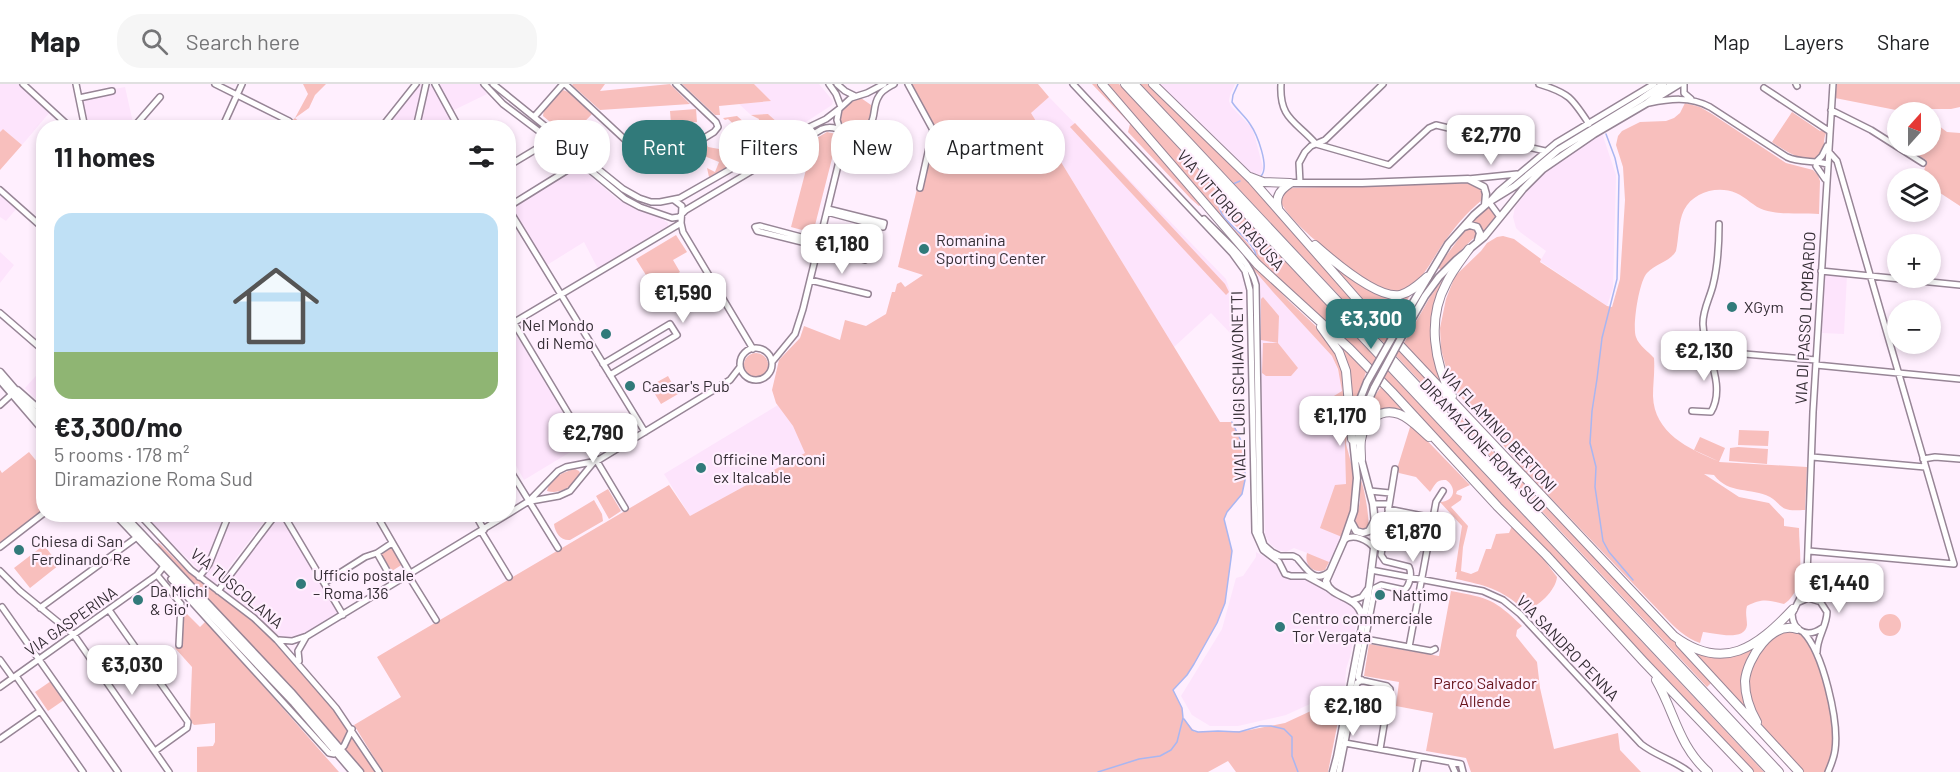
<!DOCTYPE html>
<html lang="en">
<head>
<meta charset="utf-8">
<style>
  :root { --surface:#fff; --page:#f6f6f6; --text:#202124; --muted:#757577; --line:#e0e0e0; --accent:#317a7a }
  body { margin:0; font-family:Barlow,sans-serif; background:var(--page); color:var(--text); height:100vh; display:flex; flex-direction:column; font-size:22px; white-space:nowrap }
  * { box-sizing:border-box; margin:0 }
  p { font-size:20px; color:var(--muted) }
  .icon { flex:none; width:33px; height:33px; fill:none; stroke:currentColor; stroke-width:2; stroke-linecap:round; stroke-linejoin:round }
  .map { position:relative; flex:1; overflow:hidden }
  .panel { position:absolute; left:36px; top:36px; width:480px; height:402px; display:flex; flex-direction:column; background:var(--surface); border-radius:24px; box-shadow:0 3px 9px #0003 }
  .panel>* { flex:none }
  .banner { position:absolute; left:534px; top:36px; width:570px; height:54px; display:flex; gap:12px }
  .needle { width:39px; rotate:21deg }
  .controls { position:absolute; left:1887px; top:18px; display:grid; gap:12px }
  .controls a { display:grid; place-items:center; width:54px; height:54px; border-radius:50%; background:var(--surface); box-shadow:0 3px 9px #0003; font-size:30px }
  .price { position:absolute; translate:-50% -51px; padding:0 14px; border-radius:12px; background:#fff; color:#222; font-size:20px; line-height:39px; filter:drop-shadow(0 2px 3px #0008) }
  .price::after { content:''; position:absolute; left:50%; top:36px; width:18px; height:14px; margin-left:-9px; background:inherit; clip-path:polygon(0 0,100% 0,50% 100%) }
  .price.active { background:var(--accent); color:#fff }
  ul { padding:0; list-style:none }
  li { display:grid; align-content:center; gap:12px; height:318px; padding:0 18px }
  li+li { border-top:2px solid var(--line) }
  li span { display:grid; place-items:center; height:186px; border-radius:18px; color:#555 }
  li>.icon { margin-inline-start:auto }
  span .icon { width:108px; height:108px; fill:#fffc; stroke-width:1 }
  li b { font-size:26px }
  h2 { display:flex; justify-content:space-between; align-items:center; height:72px; padding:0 18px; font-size:26px }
  .chip { padding:0 21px; border-radius:24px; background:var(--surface); box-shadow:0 3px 9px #0003; font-size:21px; line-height:54px }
  .chip.active { background:var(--accent); color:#fff }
  header { display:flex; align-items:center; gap:36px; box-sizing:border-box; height:84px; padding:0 30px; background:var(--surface); border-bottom:2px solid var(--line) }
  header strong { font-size:28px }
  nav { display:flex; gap:33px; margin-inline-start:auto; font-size:21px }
  .search { width:420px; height:54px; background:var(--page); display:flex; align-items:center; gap:15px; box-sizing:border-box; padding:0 21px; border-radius:24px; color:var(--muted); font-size:22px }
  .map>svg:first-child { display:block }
  .built { fill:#fde4fc }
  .green { fill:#f8bfbd }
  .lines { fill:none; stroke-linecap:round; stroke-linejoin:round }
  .stream { stroke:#a9b6f1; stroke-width:1.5 }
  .minor-casing { stroke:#978596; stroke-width:8 }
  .major-casing { stroke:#978596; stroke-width:9 }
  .highway-casing { stroke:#978596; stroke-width:10 }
  .minor { stroke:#fff; stroke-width:5 }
  .major { stroke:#fff; stroke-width:6 }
  .highway { stroke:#fff; stroke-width:8 }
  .major-bridge-casing { stroke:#978596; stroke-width:9; stroke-linecap:butt }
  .major-bridge { stroke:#fff; stroke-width:6 }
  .poi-dot { fill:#317a7a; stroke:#ffeffe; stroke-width:2 }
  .labels { text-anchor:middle; stroke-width:4.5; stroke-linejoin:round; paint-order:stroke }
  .street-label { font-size:16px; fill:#352e35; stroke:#ffeffe }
  .poi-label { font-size:16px; fill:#352e35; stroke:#ffeffe; text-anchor:start }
  .park-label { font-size:16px; fill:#68151d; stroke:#ffeffe }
</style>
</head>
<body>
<header>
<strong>Map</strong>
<div class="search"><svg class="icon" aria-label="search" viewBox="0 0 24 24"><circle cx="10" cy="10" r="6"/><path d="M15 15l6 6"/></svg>Search here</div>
<nav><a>Map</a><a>Layers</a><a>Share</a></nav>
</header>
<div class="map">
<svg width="1960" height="688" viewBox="0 0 1960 688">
  <rect width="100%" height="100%" fill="#ffeffe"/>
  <!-- built -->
  <path class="built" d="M0,0H18L50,28L22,61L3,45L0,48Z
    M419,0H424L414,43L385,44Z
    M427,0H433L457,43L418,44Z
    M439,0H480L487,10L452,27Z
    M754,0H819L833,17L832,21L792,47H788L768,30L751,31L739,20L770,17Z
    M1158,0H1235L1230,11L1229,17L1231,22L1252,44L1255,53L1263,84L1260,91H1254L1243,82Z
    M125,3L134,43H88L81,11Z
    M1049,13L1226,195L1230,207L1231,250L1211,229L1174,263L1031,29Z
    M1602,49L1616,91L1613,204L1607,222L1540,177L1546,167L1520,148L1516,144L1513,133L1515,123L1533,100L1548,84L1572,67Z
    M579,82L617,115L637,125L655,130L668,139V142L598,185L584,158L547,181L510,123Z
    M0,109L17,124L6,137L0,133Z
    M0,168L14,181L0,199Z
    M1825,189L1847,191L1844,250L1822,249Z
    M1258,191L1333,273L1340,293L1348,339L1346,360L1352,379L1348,439L1326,485L1319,488L1308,482L1306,478L1307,469L1294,464L1286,468L1278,466L1270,460L1265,451Z
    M515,248L582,361L524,396L509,369V251Z
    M43,284V323L25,304Z
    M778,321L793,342L806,369L690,432L664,390Z
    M224,430L226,432L207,481L201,488L143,431Z
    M231,431H269L216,500L204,491L209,486Z
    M277,431H281L339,530L303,551L290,555L275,551L221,507Z
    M1256,468L1276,479L1281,492L1289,496L1305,495L1355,524L1358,531L1350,573L1346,585L1345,604L1286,631L1238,642H1210L1192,631L1181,612L1222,545L1236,494L1243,492L1256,473Z"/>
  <!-- green -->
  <path class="green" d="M303,0H326L315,11L309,24L295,34L305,43H284L295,34L308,10Z
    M573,0H605L600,7L670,0L690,20L600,26L572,1Z
    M682,0H754L771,17L719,22L720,31H715Z
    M904,0H1038L1049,13L1031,29L1220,338H1232L1244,364L1245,396L1242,410L1227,428L1224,435L1232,467L1225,519L1217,539L1194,580L1187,591L1173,606L1182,624L1183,634L1195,648L1244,647L1285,639L1341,613L1342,617L1328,688H1236L1228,677L1208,688H383L354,641L401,613L377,573L669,401L690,432L805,369L793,342L776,319L772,306L779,276L800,254L804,242L840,256L845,236L866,242L886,230L892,208H895L897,200L901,198L905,203L923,191L898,183L925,72L930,45Z
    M1092,0H1097L1201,121L1199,122L1191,115L1128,48L1130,40Z
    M1106,0H1119L1221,109C1206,133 1251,150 1255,174L1137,34Z
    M1140,0H1150L1239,87L1461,330L1713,597L1707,603L1369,243L1370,241L1366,238H1364Z
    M1837,0H1960V23L1951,25H1931L1937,31L1939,42L1947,48L1960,49V122L1931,103L1930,94H1923L1926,76L1916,70L1917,62H1930V28H1906L1835,14Z
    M563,6L571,9L593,29L569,54L543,32L544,25Z
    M861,14L871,21V33C849,73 819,20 861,14Z
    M1685,19L1700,23L1712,30L1786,79L1813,86L1818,91L1820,97L1819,130C1803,129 1779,131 1764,126C1754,123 1746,113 1736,109C1718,101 1693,108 1684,126C1678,138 1679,154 1676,167C1670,178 1656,179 1647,189C1639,197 1632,243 1636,253C1639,262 1648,267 1654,274C1655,287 1653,299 1653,312C1654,349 1689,365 1718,377L1694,366L1700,353L1725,364L1719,378L1807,383L1805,426C1799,426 1790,427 1786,425C1780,423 1776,416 1770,413C1751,403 1729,411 1714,391L1704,390L1739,413L1769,419L1784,435V442L1799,444C1799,468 1807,505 1784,520C1768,516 1762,514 1747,522C1745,529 1747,534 1747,541C1745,558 1714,549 1703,548L1700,559C1686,554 1675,544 1665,533L1521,383L1487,341L1457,309L1448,291L1441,265L1440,244L1446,215L1455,192L1481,167L1487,159L1497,153L1503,152L1514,155L1541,175L1540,178L1607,222L1612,223L1620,195L1625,116L1623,83L1616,61L1618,52L1622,47L1640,38L1666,37L1674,34L1680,29Z
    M696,25L697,38L671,40L670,27Z
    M1792,28L1820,47L1822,46L1826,49C1823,55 1825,64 1822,69C1812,86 1782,65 1772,58Z
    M768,30L787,47H792L709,93L707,84L715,88L719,78L692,67L703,63L706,59L708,63L719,65L720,67L741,71L743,62L731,60L735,55L740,56L739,51H736L729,55L725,54L739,45L743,46V51L771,52L772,44L744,42L743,44H738L728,35L725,36L723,34L737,32L746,40H758L759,35L751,31Z
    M1075,39L1225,200L1229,208L1226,211L1070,43Z
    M3,45L22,61L0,86V48Z
    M827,48L836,50L837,55L813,149L791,143L813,59L815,55Z
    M1474,99L1483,106L1482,116C1466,129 1454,144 1442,161C1426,185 1413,219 1377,204C1363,198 1349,183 1336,174C1321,161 1285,133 1279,114L1287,104Z
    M1223,111L1764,688H1754L1368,278L1257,175C1256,153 1232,142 1220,126V116Z
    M1489,122L1497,132L1483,148L1479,141L1472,137Z
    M1472,143L1477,148L1476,152L1441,185L1437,184L1466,145Z
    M676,151L687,168L673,176L680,188L654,204L636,175Z
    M1321,170L1378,210L1412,208L1390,246Z
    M1246,172L1289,217L1321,247L1342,280L1348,339L1346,360L1354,390L1353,417L1348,439L1342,453L1320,444L1335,401L1346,400L1344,328L1329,327V315L1342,307L1338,285L1332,272L1273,208L1247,178Z
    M1447,190L1435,222L1444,303L1404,259L1430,213Z
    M1263,213L1279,232L1278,259L1298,284L1291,292H1266L1262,289L1263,259H1278L1261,256V215Z
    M1336,257L1366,288L1352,331C1353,304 1349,281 1336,257Z
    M744 281a12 12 0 1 1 24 0a12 12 0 1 1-24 0Z
    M668,292L678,310L661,320L650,302Z
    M1381,303L1410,332C1391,321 1377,320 1363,340L1371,317Z
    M1411,340L1470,401L1457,407L1456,410L1462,412L1461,416L1451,423L1468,442L1463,463L1461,487L1471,490L1478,487L1486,465H1491L1496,450L1509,449L1512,442L1536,465L1557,493C1556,506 1537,526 1523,525C1502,505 1484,501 1456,495L1457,488H1455L1462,442L1440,418C1454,418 1458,404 1446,396C1436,395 1435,401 1430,408L1416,393L1399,389L1397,385Z
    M1739,346L1769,347L1768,362L1738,361Z
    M1738,363L1768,365L1767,380L1729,377L1730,364Z
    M29,368L43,385V426L0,459V386L2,389Z
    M575,385L579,387L580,389C575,402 560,411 547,407C550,394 563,388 575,385Z
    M1360,394C1364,400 1370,436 1368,443L1362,446L1358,444L1355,438L1360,418Z
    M608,405L621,427L609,435L596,412Z
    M594,416L602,430L603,437L570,456C561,457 555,449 554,440Z
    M159,459L188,488L264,546C295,576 323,610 348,644L342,659L338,658L155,461Z
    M44,461L59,481L30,504L14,484Z
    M393,463L403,480L392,487L381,470Z
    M1307,469L1329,478L1325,486C1313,490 1304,481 1307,469Z
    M1451,507C1489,514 1494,515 1522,542L1517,546L1516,552L1537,578L1540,604L1554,665L1618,649L1620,666L1641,688H1471L1466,674L1426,667L1433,629L1396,622L1399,598L1364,592L1369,560L1439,572Z
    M183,526L200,543L206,537L339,688H197V663L213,662L215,658V639L194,641L190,637L192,583L175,564L181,558Z
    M1879 541a11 11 0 1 1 22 0a11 11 0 1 1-22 0Z
    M1785,546C1793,547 1800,548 1806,554C1821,571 1834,638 1833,662C1833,671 1829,680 1825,688H1803C1774,657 1733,621 1756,576C1762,563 1772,552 1785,546Z
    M1758,562C1738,589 1743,596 1749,627L1689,565C1716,570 1732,577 1758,562Z
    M51,597L64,616L48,627L35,608Z
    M352,651L376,688H362L345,666Z"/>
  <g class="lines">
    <!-- stream -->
    <path class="stream" d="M1238,0L1233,11L1232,18C1237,26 1245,32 1250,40C1257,50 1270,83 1261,92
      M1606,50L1615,74L1619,92L1617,195L1602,254L1597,295L1592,327L1590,359L1596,383L1595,403L1603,457L1609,468L1633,496
      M1233,100L1240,97
      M1222,111C1207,133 1251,150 1256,171
      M1184,635L1192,646L1198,648L1218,647L1239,648L1260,642H1271L1284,645L1292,653V672L1298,688
      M1098,688L1139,675L1160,672L1171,666L1177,658L1183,634L1182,624L1173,606L1187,591L1194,580L1217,539L1225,519L1232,467L1224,435L1227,428L1242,410L1245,396V365L1232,338"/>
    <defs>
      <path id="minor" d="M23,0L71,44
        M76,0L85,44
        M215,0L289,37
        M435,0L459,44
        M484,0L503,20L585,82L625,115L640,123L672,134L679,133L686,126L822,45C838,39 846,54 859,48C880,40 870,25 879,12C882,6 889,3 894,0
        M493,0L623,105L639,114L651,118H660L680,114L778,58L826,35L839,25
        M565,0L648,77L655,80L665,78L714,48L718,43L716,38L676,0
        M829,0L836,10L841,23
        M837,0L845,7L855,12
        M908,0L933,46L920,104
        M1073,0L1232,169L1245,187L1250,206L1255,448L1263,466L1279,478L1285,490L1291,492H1306L1330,505
        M1281,0C1279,35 1296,37 1316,60
        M1539,0C1569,9 1572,14 1589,40
        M1684,0V9L1691,15
        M1796,0L1797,2
        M1764,4L1829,47
        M79,14L112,7
        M1654,16L1680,0
        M1649,19C1669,15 1690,12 1710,23L1787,73C1800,79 1814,76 1827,80
        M1831,26L1871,46L1923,79
        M534,33L563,0
        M133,44L160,13
        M222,44L242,0
        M381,44L416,0
        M416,44L426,0
        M1316,60L1389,81L1429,44L1436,41L1545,67
        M842,70L859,49
        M1816,78L1822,72L1827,62
        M508,82L543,61
        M1816,82L1825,95
        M1468,95L1517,90
        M1300,99L1299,79L1305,68L1311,62L1325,56L1383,0
        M0,106L44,145
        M674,116L682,122L681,139L683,148L753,265
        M508,123L574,82
        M508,124L645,348
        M827,128L883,143L884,139L828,125
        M1500,133L1489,118L1499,107L1556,59L1654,0
        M1204,135C1222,154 1250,175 1256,201L1260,449L1264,461L1272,468L1280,472H1293L1297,474C1306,484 1314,500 1329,488
        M818,162L757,147L755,143L760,142L820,158
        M818,163L865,176L868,174L866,170L819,158
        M1821,187L1960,201
        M810,196L868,210
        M0,229L44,267
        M514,239L625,424
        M508,242L681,139
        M740 280a16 16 0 1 1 32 0a16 16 0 1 1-32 0Z
        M1709,267L1816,276
        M772,278L795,250L803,225L841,69L842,52L837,36L839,25L851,14L867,9L884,0
        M603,280L670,240L677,251L610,291
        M1816,281L1960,295
        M18,306L44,329
        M0,321L12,310
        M1692,327L1711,328C1727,301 1704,267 1703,241C1702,227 1710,214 1713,201C1718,181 1719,160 1719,140
        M1812,373L1925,383
        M1923,375L1935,373L1960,375
        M508,383L558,464
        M1370,407L1390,409
        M531,417L559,412L570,407L593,379
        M1373,420H1389
        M1388,425L1433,434
        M139,430L191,486L254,534L277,556L336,624L379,688
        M283,430L343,531
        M376,430L410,489
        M475,430L484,446
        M508,430L529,417L558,387L566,383L597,377L730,296L740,283
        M481,447L509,493
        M1344,456C1354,449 1368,456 1375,465
        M392,459L377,469L394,499
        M0,463L44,429
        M1809,467L1954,480L1837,77L1828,67
        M1810,484L1814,508L1827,528C1827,542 1817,553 1817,568
        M1371,486L1483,507L1503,516L1520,530L1641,660C1656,672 1674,676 1689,688
        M0,487L20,507L74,551L169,688
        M157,491L181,520L179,561
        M408,491L436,536
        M199,493L209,480L229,430
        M171,495L329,669L334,670L344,662L352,645
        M324,499L365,473L377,469
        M218,507L276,430
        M1351,517L1362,513L1367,506
        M1799,518L1808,514L1818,517
        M2,523L118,688
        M40,524L137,453
        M109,526L188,638L187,644L155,667
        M1822,544C1808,554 1793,548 1792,530L1803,508L1807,491L1813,328L1833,0
        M1803,548C1823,568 1839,637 1835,666C1834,674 1831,681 1828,688
        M1365,555L1431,567L1435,565
        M279,556L292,557L307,552L508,430
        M1409,563L1436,418L1443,407
        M0,576L13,594
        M299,577L298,567L306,553
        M16,592L83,688
        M0,603L157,491L164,482
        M0,655L40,627
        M1345,659L1461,680L1463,688
        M1380,665L1390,605L1387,602L1360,596L1358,593L1375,504L1381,501L1404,506C1410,502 1412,489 1409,483L1385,477L1381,471L1395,385
        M1451,679L1455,688
        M1339,688L1356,603L1357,599L1362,596
        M1416,688L1419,673"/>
      <path id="major" d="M1290,99H1362L1468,95L1484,103L1486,110L1485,121
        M1464,143L1470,141L1477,143L1480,149L1478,156
        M1396,247L1448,160L1474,131L1489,118L1515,102L1558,66L1640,16L1663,0
        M1402,252L1425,212L1439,193L1456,176L1484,153L1523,105L1543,85L1594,50L1647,19L1672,0
        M0,288L44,339
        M0,296L44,347
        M1358,358L1362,331L1374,304
        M115,430L294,619L353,688
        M123,430L291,608L360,688
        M1351,438L1356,447L1363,449L1369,447L1375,436
        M1362,532C1357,510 1330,515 1326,497L1344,456L1354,427L1357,394L1352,347L1357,323L1367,298
        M1333,688L1337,673L1368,512L1376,449L1373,420L1360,371"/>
      <path id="highway" d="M1102,0L1257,180L1350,265L1392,308L1498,423L1546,471L1643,577L1749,688
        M1125,0L1771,688
        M1134,0L1779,688
        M1153,0L1252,96L1361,220L1674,552C1724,589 1757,563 1793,525
        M1250,93L1263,98L1290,99
        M1278,124C1275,113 1280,106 1289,100
        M1315,161C1332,176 1377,215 1400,211C1411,208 1419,200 1427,193
        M1321,243L1339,268L1346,287L1352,355
        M1452,312C1434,279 1427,235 1446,200C1452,187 1461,176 1469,165
        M1361,375C1361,368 1360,362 1361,356C1364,338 1380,323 1399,330C1410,334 1420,345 1429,353
        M1680,559L1799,688
        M1656,596C1675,629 1678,661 1708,688
        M1757,638C1750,626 1745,612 1745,597C1747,574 1772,537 1797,545"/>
    </defs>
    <!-- minor casing -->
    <use href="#minor" class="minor-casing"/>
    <!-- major casing -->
    <use href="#major" class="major-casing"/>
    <!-- highway casing -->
    <use href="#highway" class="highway-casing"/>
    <!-- minor -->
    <use href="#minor" class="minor"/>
    <!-- major -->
    <use href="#major" class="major"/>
    <!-- highway -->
    <use href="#highway" class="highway"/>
    <defs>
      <path id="major-bridge" d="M1367,298L1396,247
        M1374,304L1402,252"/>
    </defs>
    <!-- major-bridge casing -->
    <use href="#major-bridge" class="major-bridge-casing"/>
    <!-- major-bridge -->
    <use href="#major-bridge" class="major-bridge"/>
  </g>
  <!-- markers -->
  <g class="poi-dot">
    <circle cx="924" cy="165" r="6"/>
    <circle cx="1732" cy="223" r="6"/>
    <circle cx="606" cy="250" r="6"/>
    <circle cx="630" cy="302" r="6"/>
    <circle cx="701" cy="384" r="6"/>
    <circle cx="19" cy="466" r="6"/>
    <circle cx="301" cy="500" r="6"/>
    <circle cx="1380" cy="511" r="6"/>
    <circle cx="138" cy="516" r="6"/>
    <circle cx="1280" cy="543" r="6"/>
  </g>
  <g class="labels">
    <!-- street labels -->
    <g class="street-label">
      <text transform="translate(1231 126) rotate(49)" y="6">VIA VITTORIO RAGUSA</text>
      <text transform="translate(1805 234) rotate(-87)" y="6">VIA DI PASSO LOMBARDO</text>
      <text transform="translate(1238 302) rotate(-91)" y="6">VIALE LUIGI SCHIAVONETTI</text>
      <text transform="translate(1499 346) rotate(47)" y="6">VIA FLAMINIO BERTONI</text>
      <text transform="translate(1483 361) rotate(47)" y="6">DIRAMAZIONE ROMA SUD</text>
      <text transform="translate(237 504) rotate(40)" y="6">VIA TUSCOLANA</text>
      <text transform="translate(71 537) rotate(-35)" y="6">VIA GASPERINA</text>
      <text transform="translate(1568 564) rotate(46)" y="6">VIA SANDRO PENNA</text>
    </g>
    <!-- poi labels -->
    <g class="poi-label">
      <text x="936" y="162">Romanina<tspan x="936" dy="18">Sporting Center</tspan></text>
      <text x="1744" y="229">XGym</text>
      <text x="594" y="247" text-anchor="end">Nel Mondo<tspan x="594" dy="18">di Nemo</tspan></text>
      <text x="642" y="308">Caesar's Pub</text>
      <text x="713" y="381">Officine Marconi<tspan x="713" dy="18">ex Italcable</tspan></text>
      <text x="31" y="463">Chiesa di San<tspan x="31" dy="18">Ferdinando Re</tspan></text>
      <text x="313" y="497">Ufficio postale<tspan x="313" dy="18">– Roma 136</tspan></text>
      <text x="150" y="513">Da Michi<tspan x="150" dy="18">&amp; Gio'</tspan></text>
      <text x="1392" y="517">Nattimo</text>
      <text x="1292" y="540">Centro commerciale<tspan x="1292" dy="18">Tor Vergata</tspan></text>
    </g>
    <!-- park labels -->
    <g class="park-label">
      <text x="1485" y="605">Parco Salvador<tspan x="1485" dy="18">Allende</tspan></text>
    </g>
  </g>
</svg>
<div class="controls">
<a><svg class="needle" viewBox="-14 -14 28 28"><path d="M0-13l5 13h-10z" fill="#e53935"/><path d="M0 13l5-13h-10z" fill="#757577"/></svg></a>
<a><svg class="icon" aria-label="layers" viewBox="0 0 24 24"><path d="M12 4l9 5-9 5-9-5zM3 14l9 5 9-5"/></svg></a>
<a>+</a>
<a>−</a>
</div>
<b class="price" style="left:1491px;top:82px">€2,770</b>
<b class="price" style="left:842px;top:191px">€1,180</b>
<b class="price" style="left:683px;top:240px">€1,590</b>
<b class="price active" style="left:1371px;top:266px">€3,300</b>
<b class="price" style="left:1704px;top:298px">€2,130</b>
<b class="price" style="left:1340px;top:363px">€1,170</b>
<b class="price" style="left:593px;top:380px">€2,790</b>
<b class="price" style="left:1413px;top:479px">€1,870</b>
<b class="price" style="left:1839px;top:530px">€1,440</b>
<b class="price" style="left:132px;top:612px">€3,030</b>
<b class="price" style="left:1353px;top:653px">€2,180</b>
<div class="banner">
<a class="chip">Buy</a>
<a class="chip active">Rent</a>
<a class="chip">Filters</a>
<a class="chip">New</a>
<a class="chip">Apartment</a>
</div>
<section class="panel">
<h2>11 homes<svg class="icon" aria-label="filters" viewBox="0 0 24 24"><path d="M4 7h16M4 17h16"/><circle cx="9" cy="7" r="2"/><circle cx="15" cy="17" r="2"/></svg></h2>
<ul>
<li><span style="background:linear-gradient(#bfe0f5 75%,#8fb573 0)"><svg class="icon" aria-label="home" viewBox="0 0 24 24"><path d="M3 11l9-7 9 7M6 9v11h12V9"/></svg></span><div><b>€3,300/mo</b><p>5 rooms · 178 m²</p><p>Diramazione Roma Sud</p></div></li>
</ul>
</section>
</div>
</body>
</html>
